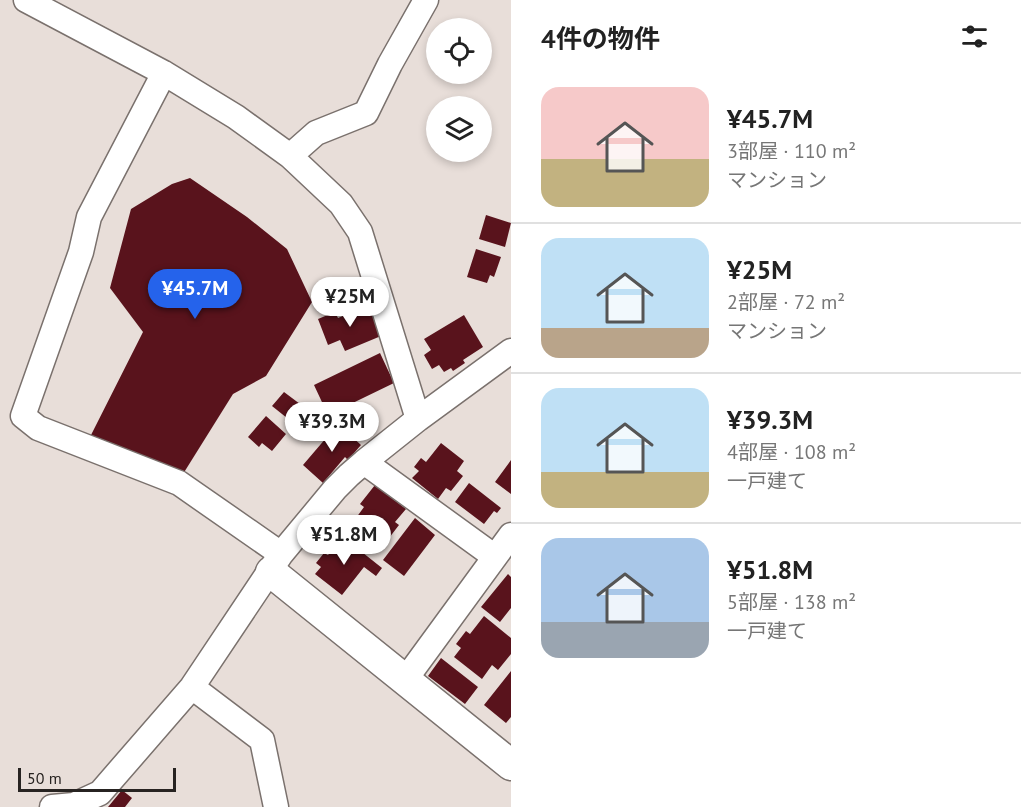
<!DOCTYPE html>
<html lang="ja">
<head>
<meta charset="utf-8">
<style>
  :root { --surface:#fff; --page:#f6f6f6; --text:#222; --muted:#767676; --line:#e0e0e0; --accent:#2563eb }
  body { margin:0; font-family:"PT Sans","Noto Sans JP",sans-serif; background:var(--page); color:var(--text); height:100vh; display:flex; flex-direction:column; font-size:22px; white-space:nowrap }
  * { box-sizing:border-box; margin:0 }
  p { font-size:20px; color:var(--muted) }
  .icon { flex:none; width:33px; height:33px; fill:none; stroke:currentColor; stroke-width:2; stroke-linecap:round; stroke-linejoin:round }
  .map { position:relative; flex:1; overflow:hidden }
  .details { display:flex; flex-direction:column; background:var(--surface); width:510px }
  .details>* { flex:none }
  .fabs { position:absolute; left:426px; top:18px; display:grid; gap:12px }
  .fabs a { display:grid; place-items:center; width:66px; height:66px; border-radius:50%; background:var(--surface); box-shadow:0 3px 9px #0003; font-size:30px }
  .scale { position:absolute; left:18px; bottom:15px; width:158px; box-sizing:border-box; padding-left:6px; border:3px solid #272321; border-top:0; font-size:16px; line-height:21px; white-space:nowrap; color:#272321; -webkit-text-stroke:4px #e8ded9; paint-order:stroke }
  .price { position:absolute; translate:-50% -51px; padding:0 14px; border-radius:21px; background:#fff; color:#222; font-size:20px; line-height:39px; filter:drop-shadow(0 2px 3px #0008) }
  .price::after { content:''; position:absolute; left:50%; top:36px; width:18px; height:14px; margin-left:-9px; background:inherit; clip-path:polygon(0 0,100% 0,50% 100%) }
  .price.active { background:var(--accent); color:#fff }
  ul { padding:0; list-style:none }
  li { display:flex; align-items:center; gap:18px; height:150px; padding:0 30px }
  li+li { border-top:2px solid var(--line) }
  li span { display:grid; place-items:center; flex:none; width:168px; height:120px; border-radius:18px; color:#555 }
  li>.icon { margin-inline-start:auto }
  span .icon { width:72px; height:72px; fill:#fffc; stroke-width:1 }
  li b { font-size:26px }
  h2 { display:flex; justify-content:space-between; align-items:center; height:72px; padding:0 30px; font-size:26px }
  main { display:flex; flex:1; min-height:0 }
  .map>svg:first-child { display:block }
  .building { fill:#59131c }
  .lines { fill:none; stroke-linecap:round; stroke-linejoin:round }
  .minor-casing { stroke:#7a716d; stroke-width:27 }
  .tertiary-casing { stroke:#7a716d; stroke-width:33 }
  .minor { stroke:#fff; stroke-width:24 }
  .tertiary { stroke:#fff; stroke-width:30 }
</style>
</head>
<body>
<main>
<div class="map">
<svg width="511" height="807" viewBox="0 0 511 807">
  <rect width="100%" height="100%" fill="#e8ded9"/>
  <!-- building -->
  <path class="building" d="M190,178L247,217L287,249L312,302L266,376L233,394L183,474L89,439L143,332L110,288L131,209L172,184Z
    M486,215L511,223L505,247L479,239Z
    M476,249L501,257L494,277L490,275L487,283L467,277Z
    M369,305L381,336L345,351L340,340L328,345L318,319L335,312L338,318Z
    M464,315L483,347L463,360L465,363L453,371L451,368L444,372L439,365L432,369L424,355L431,350L424,339Z
    M380,353L394,383L328,415L314,385Z
    M284,392L308,410L297,426L272,406Z
    M311,412L322,420L308,438L297,429Z
    M266,416L286,434L272,451L262,443L259,447L248,437Z
    M338,424L361,445L348,460L345,457L323,483L303,465Z
    M441,443L464,461L457,471L463,476L451,491L446,488L438,499L412,478L419,471L414,467L421,458L426,462Z
    M511,460V494L495,482Z
    M469,483L501,508L497,513L494,511L484,524L455,502Z
    M375,485L406,509L395,522L399,525L389,538L385,535L374,549L348,529L364,507L360,504Z
    M415,518L435,535L404,576L383,560Z
    M343,537L382,568L376,576L364,567L342,595L315,574L321,567L316,563L324,553L328,555Z
    M508,574L511,577V608L500,622L481,607Z
    M484,616L511,638V654L498,670L492,665L482,679L454,657L461,648L456,644L466,631L470,634Z
    M441,658L478,687L465,704L428,676Z
    M511,671V717L506,723L484,705Z
    M122,790L132,798L125,807H108Z"/>
  <g class="lines">
    <defs>
      <path id="minor" d="M26,0L164,73L236,117L290,156L341,204L360,232L418,419
        M164,73L89,217L81,252L23,416L38,428L179,483L281,554
        M290,156L316,133L366,113L390,64L426,0
        M364,462L495,557
        M405,680L511,535
        M192,687L262,740L276,807
        M52,807L74,805L100,793L192,687L281,554L335,489L349,475L364,462L418,419L511,351"/>
      <path id="tertiary" d="M271,572L511,765"/>
    </defs>
    <!-- minor casing -->
    <use href="#minor" class="minor-casing"/>
    <!-- tertiary casing -->
    <use href="#tertiary" class="tertiary-casing"/>
    <!-- minor -->
    <use href="#minor" class="minor"/>
    <!-- tertiary -->
    <use href="#tertiary" class="tertiary"/>
  </g>
</svg>
<div class="fabs">
<a><svg class="icon" aria-label="locate" viewBox="0 0 24 24"><circle cx="12" cy="12" r="6"/><path d="M12 2v4M12 18v4M2 12h4M18 12h4"/></svg></a>
<a><svg class="icon" aria-label="layers" viewBox="0 0 24 24"><path d="M12 4l9 5-9 5-9-5zM3 14l9 5 9-5"/></svg></a>
</div>
<div class="scale">50 m</div>
<b class="price active" style="left:195px;top:320px">¥45.7M</b>
<b class="price" style="left:350px;top:328px">¥25M</b>
<b class="price" style="left:332px;top:453px">¥39.3M</b>
<b class="price" style="left:344px;top:566px">¥51.8M</b>
</div>
<section class="details">
<h2>4件の物件<svg class="icon" aria-label="filters" viewBox="0 0 24 24"><path d="M4 7h16M4 17h16"/><circle cx="9" cy="7" r="2"/><circle cx="15" cy="17" r="2"/></svg></h2>
<ul>
<li><span style="background:linear-gradient(#f6c9c9 60%,#c2b280 0)"><svg class="icon" aria-label="home" viewBox="0 0 24 24"><path d="M3 11l9-7 9 7M6 9v11h12V9"/></svg></span><div><b>¥45.7M</b><p>3部屋 · 110 m²</p><p>マンション</p></div></li>
<li><span style="background:linear-gradient(#bfe0f5 75%,#b9a48a 0)"><svg class="icon" aria-label="home" viewBox="0 0 24 24"><path d="M3 11l9-7 9 7M6 9v11h12V9"/></svg></span><div><b>¥25M</b><p>2部屋 · 72 m²</p><p>マンション</p></div></li>
<li><span style="background:linear-gradient(#bfe0f5 70%,#c2b280 0)"><svg class="icon" aria-label="home" viewBox="0 0 24 24"><path d="M3 11l9-7 9 7M6 9v11h12V9"/></svg></span><div><b>¥39.3M</b><p>4部屋 · 108 m²</p><p>一戸建て</p></div></li>
<li><span style="background:linear-gradient(#a9c7e8 70%,#9aa5b1 0)"><svg class="icon" aria-label="home" viewBox="0 0 24 24"><path d="M3 11l9-7 9 7M6 9v11h12V9"/></svg></span><div><b>¥51.8M</b><p>5部屋 · 138 m²</p><p>一戸建て</p></div></li>
</ul>
</section>
</main>
</body>
</html>
